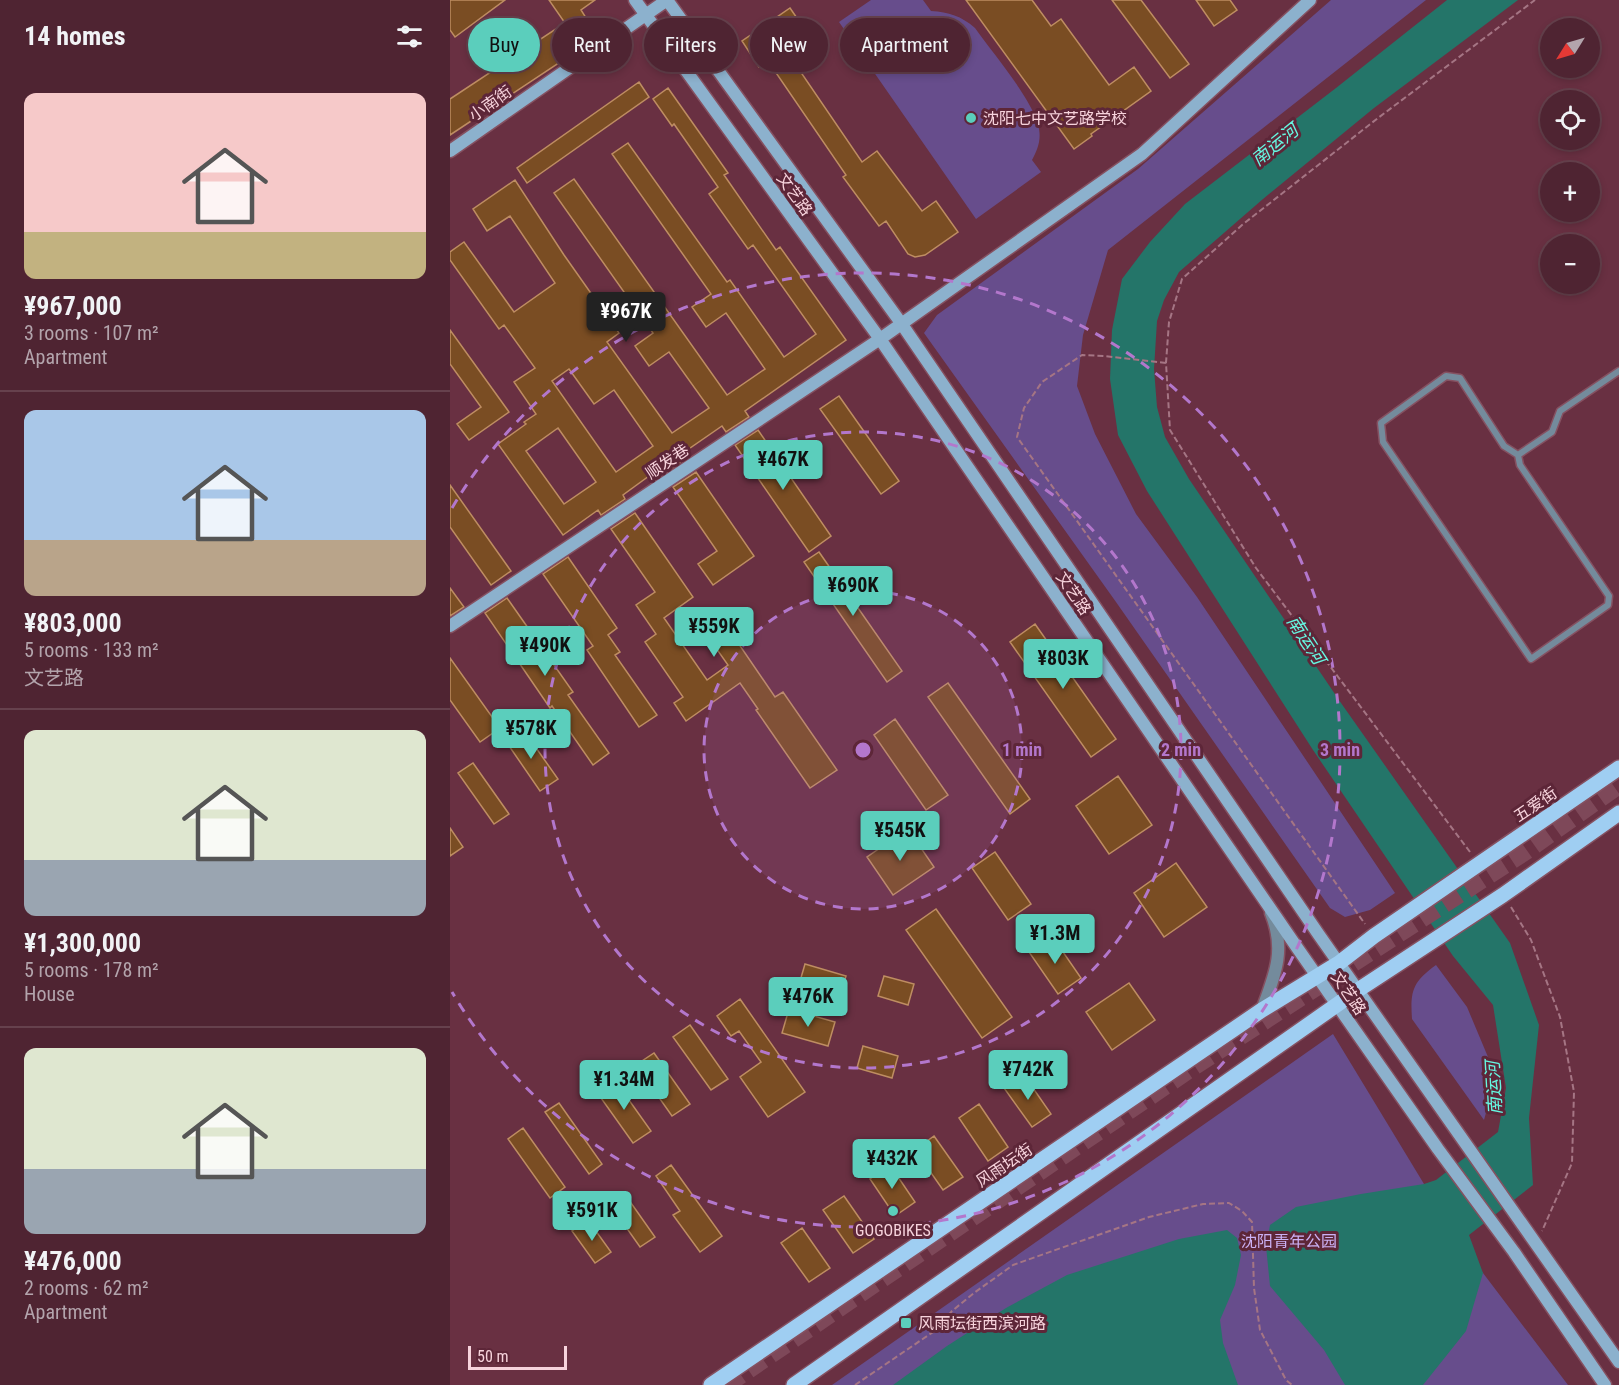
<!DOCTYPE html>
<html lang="en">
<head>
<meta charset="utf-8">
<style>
  :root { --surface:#4f2432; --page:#552c3a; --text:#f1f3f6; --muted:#b3a4ac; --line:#66414d; --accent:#5bcebc }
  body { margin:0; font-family:"Roboto Condensed","Noto Sans SC",sans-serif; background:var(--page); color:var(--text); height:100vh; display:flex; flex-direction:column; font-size:22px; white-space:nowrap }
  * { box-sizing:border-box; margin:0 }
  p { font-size:20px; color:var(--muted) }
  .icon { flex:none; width:33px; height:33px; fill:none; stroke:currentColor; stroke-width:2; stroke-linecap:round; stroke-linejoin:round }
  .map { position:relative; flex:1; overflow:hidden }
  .panel { display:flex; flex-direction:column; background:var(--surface); width:450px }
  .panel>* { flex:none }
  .banner { position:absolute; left:18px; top:18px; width:570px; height:54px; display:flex; gap:12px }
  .needle { width:39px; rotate:233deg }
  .controls { position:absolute; left:1090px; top:18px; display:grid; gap:12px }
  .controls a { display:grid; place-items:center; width:60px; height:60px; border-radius:50%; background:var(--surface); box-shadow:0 3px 9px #0003,0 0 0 2px var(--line); font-size:30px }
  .scale { position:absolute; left:18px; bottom:15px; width:99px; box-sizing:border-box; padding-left:6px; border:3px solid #f7d3dc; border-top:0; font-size:16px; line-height:21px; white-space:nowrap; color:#f7d3dc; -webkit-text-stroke:4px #5d2638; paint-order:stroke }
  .price { position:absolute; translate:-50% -51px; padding:0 14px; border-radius:6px; background:var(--accent); color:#111; font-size:20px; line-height:39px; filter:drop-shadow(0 2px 3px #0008) }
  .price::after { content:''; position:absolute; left:50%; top:36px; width:18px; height:14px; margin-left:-9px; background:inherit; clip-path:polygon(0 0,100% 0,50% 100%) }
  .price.active { background:#222; color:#fff }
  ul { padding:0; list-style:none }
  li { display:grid; align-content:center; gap:12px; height:318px; padding:0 24px }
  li+li { border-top:2px solid var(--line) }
  li span { display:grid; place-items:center; height:186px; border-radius:12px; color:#555 }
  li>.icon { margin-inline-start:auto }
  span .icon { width:108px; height:108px; fill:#fffc; stroke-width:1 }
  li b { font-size:26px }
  h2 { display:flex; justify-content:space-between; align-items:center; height:72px; padding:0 24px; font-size:26px }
  .pill { padding:0 21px; border-radius:27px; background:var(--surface); box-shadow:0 3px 9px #0003,0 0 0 2px var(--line); font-size:21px; line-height:54px }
  .pill.active { background:var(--accent); color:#111 }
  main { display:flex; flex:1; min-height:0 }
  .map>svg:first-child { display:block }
  .green { fill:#674d8c }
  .water { fill:#247569 }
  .building { fill:#7a4d23; stroke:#be8d62; stroke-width:1.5; fill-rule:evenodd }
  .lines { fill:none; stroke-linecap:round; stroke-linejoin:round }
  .highway-tunnel { stroke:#7e4859; stroke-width:18; stroke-dasharray:18 9; stroke-linecap:butt }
  .lane-casing { stroke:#855161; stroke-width:9 }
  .street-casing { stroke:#855161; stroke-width:15 }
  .secondary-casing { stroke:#855161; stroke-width:15 }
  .primary-casing { stroke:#855161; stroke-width:18 }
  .path { stroke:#a57584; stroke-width:2; stroke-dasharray:6 3; stroke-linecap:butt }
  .lane { stroke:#748b9c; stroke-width:6 }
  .street { stroke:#748b9c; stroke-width:12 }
  .secondary { stroke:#8cb1cd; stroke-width:12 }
  .primary { stroke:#9fcef2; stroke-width:15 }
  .ring { fill:none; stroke:#b377cc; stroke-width:3; stroke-dasharray:10 8 }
  .poi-dot { fill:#5bcebc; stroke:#5d2638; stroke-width:2 }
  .labels { text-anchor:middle; stroke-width:6; stroke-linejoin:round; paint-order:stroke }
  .street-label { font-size:16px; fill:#f7d3dc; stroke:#5d2638 }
  .poi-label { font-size:16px; fill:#f7d3dc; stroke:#5d2638; text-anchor:start }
  .park-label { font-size:16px; fill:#cbb1f5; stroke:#5d2638 }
  .water-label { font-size:18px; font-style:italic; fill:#66f8e2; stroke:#5d2638 }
  .centre { fill:#b377cc; stroke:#5d2638; stroke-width:3 }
  .ring-label { font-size:18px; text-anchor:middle; font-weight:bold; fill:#b377cc; stroke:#5d2638; stroke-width:6; stroke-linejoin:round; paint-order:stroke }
</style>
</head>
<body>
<main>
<section class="panel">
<h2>14 homes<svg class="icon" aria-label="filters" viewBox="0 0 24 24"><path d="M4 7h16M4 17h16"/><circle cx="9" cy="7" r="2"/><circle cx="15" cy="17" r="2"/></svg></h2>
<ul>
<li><span style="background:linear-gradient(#f6c9c9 75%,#c2b280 0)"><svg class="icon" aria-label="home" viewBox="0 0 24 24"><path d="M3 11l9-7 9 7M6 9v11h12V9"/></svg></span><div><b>¥967,000</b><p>3 rooms · 107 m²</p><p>Apartment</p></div></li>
<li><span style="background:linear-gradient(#a9c7e8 70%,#b9a48a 0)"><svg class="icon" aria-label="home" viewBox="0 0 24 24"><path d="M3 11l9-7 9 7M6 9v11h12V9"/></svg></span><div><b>¥803,000</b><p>5 rooms · 133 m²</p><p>文艺路</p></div></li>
<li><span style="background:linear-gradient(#dfe7d0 70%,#9aa5b1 0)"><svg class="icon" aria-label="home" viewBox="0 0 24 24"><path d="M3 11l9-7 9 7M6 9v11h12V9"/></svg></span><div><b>¥1,300,000</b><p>5 rooms · 178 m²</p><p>House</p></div></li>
<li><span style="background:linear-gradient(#dfe7d0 65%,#9aa5b1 0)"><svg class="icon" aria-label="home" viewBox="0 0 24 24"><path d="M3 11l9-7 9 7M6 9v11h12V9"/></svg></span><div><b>¥476,000</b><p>2 rooms · 62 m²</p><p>Apartment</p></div></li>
</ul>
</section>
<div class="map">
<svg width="1169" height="1385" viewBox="0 0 1169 1385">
  <rect width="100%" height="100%" fill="#693042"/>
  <!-- green -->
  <path class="green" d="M421,0H473L481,11C499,12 511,16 525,28C542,52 582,99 588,125C592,138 588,149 582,160L591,172L526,219L389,22Z
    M881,0H976L658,250L633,335L627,386L645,434L686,514L747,597L945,893L920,910L895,917L880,908L666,602L474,333L487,315L688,169Z
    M986,965L1017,1007L1038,1057L1042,1091L1034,1120L962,1019C960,990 963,982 986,965Z
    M883,1034L974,1184L1033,1273L1118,1385H382Z"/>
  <!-- water -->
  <path class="water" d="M997,0H1068L924,108L813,199L729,272L714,300L707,321L704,369L707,407L715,437L739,479L891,703L1060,943L1089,1025L1079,1118L1083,1185L1019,1235L1033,1273L1016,1331L973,1385H895L874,1350L820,1286L816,1246L820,1225L846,1207L911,1194L974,1184L986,1180L1048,1132L1056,1088L1043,1005L1003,956L863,750L697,491L668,435L660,379L662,330L672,279L700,242L735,204L886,88Z
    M777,1230L787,1238L791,1255L785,1285L770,1320L773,1343L788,1385H443L497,1346L556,1308L617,1275L729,1239Z"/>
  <!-- building -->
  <path class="building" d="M0,0H55L5,37L0,30Z
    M99,0H145L131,10L148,37L0,135V99L115,23Z
    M516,0H582L601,26L611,19L659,85L684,67L701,91L641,134L642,136L624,149Z
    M662,0H691L739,64L720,78Z
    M746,0H780L787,10L764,26Z
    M340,8L358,34L335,49L412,162L427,151L472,211L486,201L508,232L475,255L465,257L458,254L436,221L429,226L393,177L396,175L318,61L309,67L292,41Z
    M189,82L199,97L77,183L67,168Z
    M218,88L278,173L274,175L326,250L330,247L396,340L295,411L299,417L276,432L272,426L233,453L236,458L214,473L210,468L173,495L175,499L151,515L148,510L113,535L48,444L76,424L74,422L86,414L64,382L85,368L54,325L49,329L0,260V252L14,242L64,312L105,283L60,216L37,231L23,209L65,180L114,255L169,333L157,342L222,433L259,408L219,352L199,366L185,346L203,333L104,193L124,179L277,395L315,369L276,313L256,327L242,307L261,294L162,154L178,143L277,282L280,280L334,357L366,334L303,245L298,249L259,194L268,187L224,124L222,126L203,99ZM119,369L144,404L164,390L203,446L166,472L102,381ZM108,428L146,482L114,504L76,451Z
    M0,330L59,412L19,440L7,424L31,407L0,364Z
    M389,396L449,481L431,494L370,409Z
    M308,430L381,536L359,552L285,445Z
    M246,472L304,556L263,585L248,564L267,551L223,487Z
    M0,485L61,571L41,585L0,527Z
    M185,513L243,597L214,618L257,680L278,665L249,624L267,612L325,697L333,692L387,770L360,788L306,710L308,709L290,683L236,721L224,703L233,697L195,642L206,634L186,605L205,592L161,529Z
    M369,552L452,671L437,682L354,562Z
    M118,557L167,628L158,635L170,652L165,655L207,715L189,727L137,650L143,646L93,574Z
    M0,588L14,607L0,616Z
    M57,598L123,692L118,695L159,753L143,765L102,706L100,708L35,613Z
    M585,624L666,739L641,757L560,642Z
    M0,658L50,728L30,742L0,700Z
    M498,683L580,799L560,814L478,697Z
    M445,719L498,795L476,810L424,735Z
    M72,728L108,779L90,791L55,740Z
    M23,763L59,814L44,824L8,773Z
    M668,776L702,825L659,854L626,806Z
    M0,828L13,847L0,856Z
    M458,829L484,867L443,895L417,857Z
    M545,852L581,904L558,920L522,868Z
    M726,863L757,907L714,937L684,893Z
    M486,909L562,1017L532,1038L456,930Z
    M602,936L631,978L608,994L579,952Z
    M355,964L396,976L389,999L348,988Z
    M434,976L464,984L458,1005L428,996Z
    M679,983L705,1020L662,1050L636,1012Z
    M290,999L355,1092L318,1117L290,1077L311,1062L289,1031L281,1036L267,1016Z
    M339,1009L385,1022L378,1046L332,1033Z
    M240,1025L278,1079L261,1090L223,1037Z
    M413,1046L448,1056L442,1078L407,1068Z
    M204,1053L240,1104L222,1116L186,1065Z
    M574,1075L601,1114L582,1127L554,1088Z
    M164,1079L201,1131L183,1143L146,1091Z
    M109,1103L152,1164L139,1174L95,1112Z
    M529,1104L558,1147L538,1161L509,1118Z
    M73,1128L115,1187L100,1198L58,1139Z
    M484,1136L513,1177L493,1190L465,1150Z
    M221,1165L272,1236L250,1252L223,1215L230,1211L206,1176Z
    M440,1165L465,1202L445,1216L420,1179Z
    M174,1193L205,1237L190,1247L159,1203Z
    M394,1196L424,1239L403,1253L373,1210Z
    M138,1220L161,1252L145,1263L122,1231Z
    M352,1228L380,1268L359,1282L331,1243Z"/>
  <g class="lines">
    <!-- highway-tunnel -->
    <path class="highway-tunnel" d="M276,1385L740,1069L1076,851L1169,785"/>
    <defs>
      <path id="lane" d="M996,376L1010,378L1054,446L1068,455L1070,465L1159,596L1158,605L1081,659L933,442L931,423Z
        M1068,455L1102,432L1110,411L1169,371"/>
      <path id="street" d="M812,1010C825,975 836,950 821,913"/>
      <path id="secondary" d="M185,0L430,339L848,949L988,1149L1064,1252L1155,1385
        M217,0L451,323L869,935L1169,1362
        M0,151L217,0
        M0,626L430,339L692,154L860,0"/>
      <path id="primary" d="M261,1385L812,1010L889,963L924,936L1169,768
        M344,1385L908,990L1053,895L1169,813"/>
    </defs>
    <!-- lane casing -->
    <use href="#lane" class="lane-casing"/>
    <!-- street casing -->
    <use href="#street" class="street-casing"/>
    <!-- secondary casing -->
    <use href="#secondary" class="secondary-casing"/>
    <!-- primary casing -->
    <use href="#primary" class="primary-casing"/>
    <!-- path -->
    <path class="path" d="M716,363L654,356L632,355L592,382L574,408L567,437L915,924
      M1020,852L806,568L720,430L716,363L719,322L732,279L792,225L928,118L1085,0
      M1061,907L1081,940L1110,1017L1124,1092L1122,1163L1092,1231
      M405,1385L486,1330L502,1311L524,1293L563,1265L699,1217L753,1204L779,1203L792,1211L802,1222L804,1288L810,1330L836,1380L842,1385"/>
    <!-- lane -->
    <use href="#lane" class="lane"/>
    <!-- street -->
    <use href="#street" class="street"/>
    <!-- secondary -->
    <use href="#secondary" class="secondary"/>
    <!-- primary -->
    <use href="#primary" class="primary"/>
  </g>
  <!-- distance rings -->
  <circle cx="413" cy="750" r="159" fill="#b377cc" fill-opacity=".12"/>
  <g class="ring">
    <circle cx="413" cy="750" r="159"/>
    <circle cx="413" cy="750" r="318"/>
    <path d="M2 508A477 477 0 1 1 2 992"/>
  </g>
  <!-- markers -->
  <g class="poi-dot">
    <circle cx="521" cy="118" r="6"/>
    <circle cx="443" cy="1211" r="6"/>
    <rect x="450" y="1317" width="12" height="12" rx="3"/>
  </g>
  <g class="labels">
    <!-- street labels -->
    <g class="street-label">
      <text transform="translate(40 103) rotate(-35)" y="6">小南街</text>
      <text transform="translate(345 194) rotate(54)" y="6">文艺路</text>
      <text transform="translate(217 461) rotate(-34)" y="6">顺发巷</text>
      <text transform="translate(624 593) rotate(56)" y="6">文艺路</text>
      <text transform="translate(1085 804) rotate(-34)" y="6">五爱街</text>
      <text transform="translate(899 993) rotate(56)" y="6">文艺路</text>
      <text transform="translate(554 1165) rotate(-34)" y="6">风雨坛街</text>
    </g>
    <!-- poi labels -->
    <g class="poi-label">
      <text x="533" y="124">沈阳七中文艺路学校</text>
      <text x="443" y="1236" text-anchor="middle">GOGOBIKES</text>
      <text x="468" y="1329">风雨坛街西滨河路</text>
    </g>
    <!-- park labels -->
    <g class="park-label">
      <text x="839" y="1247">沈阳青年公园</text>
    </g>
    <!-- water labels -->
    <g class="water-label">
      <text transform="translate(825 145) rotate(-39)" y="6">南运河</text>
      <text transform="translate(856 640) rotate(57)" y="6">南运河</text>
      <text transform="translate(1044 1088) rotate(-93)" y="6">南运河</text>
    </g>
  </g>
  <circle cx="413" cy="750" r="9" class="centre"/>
  <g class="ring-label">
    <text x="572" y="756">1 min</text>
    <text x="731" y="756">2 min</text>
    <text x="890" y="756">3 min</text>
  </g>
</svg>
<div class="controls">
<a><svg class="needle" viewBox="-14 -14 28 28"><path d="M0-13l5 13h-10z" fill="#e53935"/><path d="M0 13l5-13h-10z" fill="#b3a4ac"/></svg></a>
<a><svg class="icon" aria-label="locate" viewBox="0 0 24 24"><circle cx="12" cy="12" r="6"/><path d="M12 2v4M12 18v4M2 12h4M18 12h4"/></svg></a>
<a>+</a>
<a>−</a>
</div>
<div class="scale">50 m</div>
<b class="price active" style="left:176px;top:343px">¥967K</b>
<b class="price" style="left:333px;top:491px">¥467K</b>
<b class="price" style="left:403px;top:617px">¥690K</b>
<b class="price" style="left:264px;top:658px">¥559K</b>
<b class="price" style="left:95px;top:677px">¥490K</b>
<b class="price" style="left:613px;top:690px">¥803K</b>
<b class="price" style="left:81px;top:760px">¥578K</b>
<b class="price" style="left:450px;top:862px">¥545K</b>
<b class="price" style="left:605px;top:965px">¥1.3M</b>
<b class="price" style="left:358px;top:1028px">¥476K</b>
<b class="price" style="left:578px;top:1101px">¥742K</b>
<b class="price" style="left:174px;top:1111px">¥1.34M</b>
<b class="price" style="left:442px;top:1190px">¥432K</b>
<b class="price" style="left:142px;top:1242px">¥591K</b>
<div class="banner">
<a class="pill active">Buy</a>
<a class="pill">Rent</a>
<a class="pill">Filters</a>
<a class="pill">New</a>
<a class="pill">Apartment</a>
</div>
</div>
</main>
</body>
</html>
